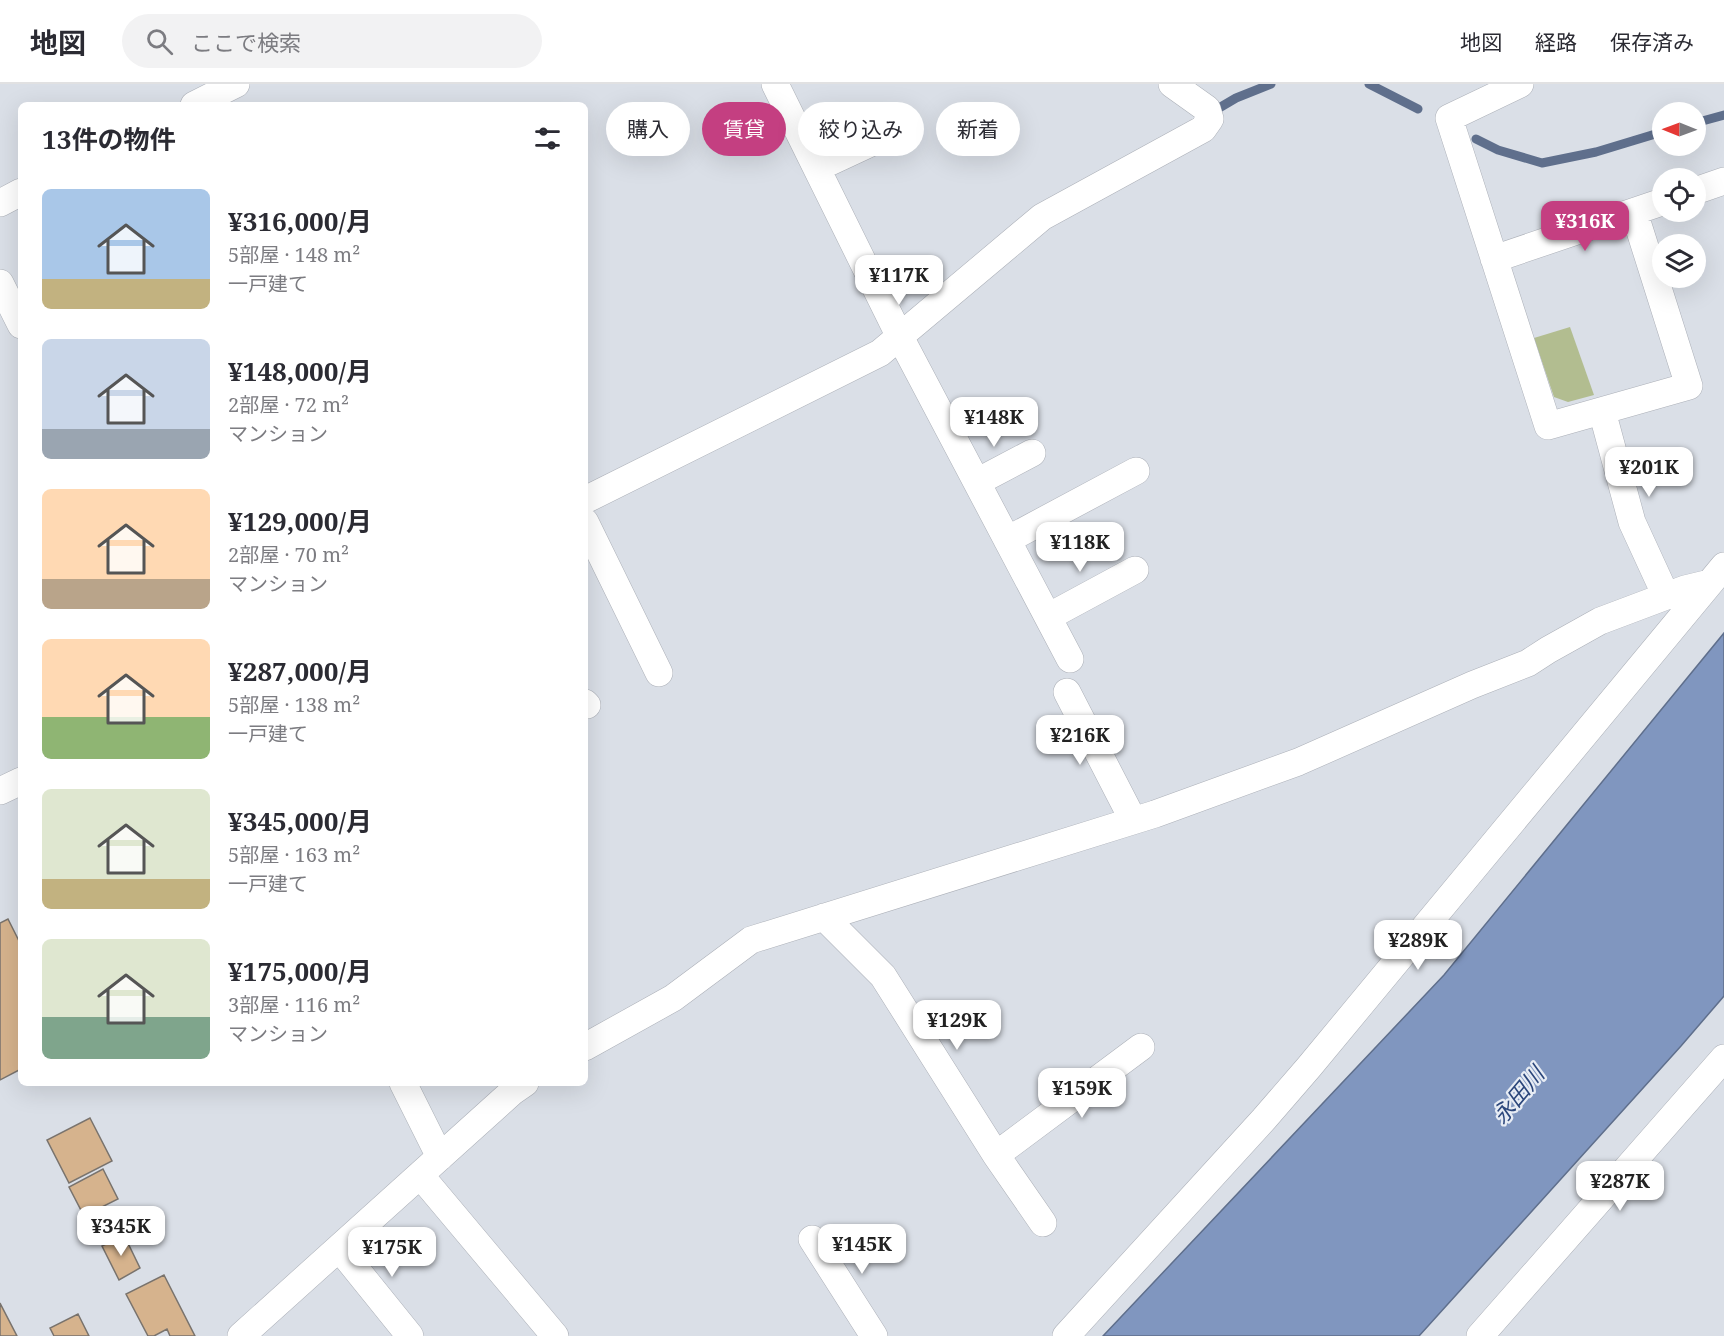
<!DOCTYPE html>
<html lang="ja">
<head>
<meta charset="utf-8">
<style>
  :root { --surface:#fff; --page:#f2f2f3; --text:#2b2b33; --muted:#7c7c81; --line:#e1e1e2; --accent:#c43f81 }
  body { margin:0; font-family:"Noto Serif","Noto Sans JP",serif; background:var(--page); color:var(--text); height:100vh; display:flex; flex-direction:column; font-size:22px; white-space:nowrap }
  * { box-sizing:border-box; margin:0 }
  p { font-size:20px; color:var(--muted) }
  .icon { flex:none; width:33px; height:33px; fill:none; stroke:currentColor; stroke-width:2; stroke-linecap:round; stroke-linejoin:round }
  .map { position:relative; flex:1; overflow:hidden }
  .details { position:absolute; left:18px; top:18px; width:570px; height:984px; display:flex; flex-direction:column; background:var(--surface); border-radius:9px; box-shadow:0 6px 24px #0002 }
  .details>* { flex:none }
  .banner { position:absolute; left:606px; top:18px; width:570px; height:54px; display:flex; gap:12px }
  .needle { width:39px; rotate:271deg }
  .buttons { position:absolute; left:1652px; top:18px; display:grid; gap:12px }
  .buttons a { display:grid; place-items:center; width:54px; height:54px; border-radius:50%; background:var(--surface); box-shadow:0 6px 24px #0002; font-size:30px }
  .price { position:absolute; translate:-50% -51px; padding:0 14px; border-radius:12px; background:#fff; color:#222; font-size:20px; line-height:39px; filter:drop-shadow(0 2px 3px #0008) }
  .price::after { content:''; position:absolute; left:50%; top:36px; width:18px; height:14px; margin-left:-9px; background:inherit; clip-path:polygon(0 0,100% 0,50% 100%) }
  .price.on { background:var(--accent); color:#fff }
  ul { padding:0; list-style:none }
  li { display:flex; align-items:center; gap:18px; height:150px; padding:0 24px }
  li span { display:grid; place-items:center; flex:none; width:168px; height:120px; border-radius:9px; color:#555 }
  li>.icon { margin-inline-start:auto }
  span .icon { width:72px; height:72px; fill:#fffc; stroke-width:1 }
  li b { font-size:26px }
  h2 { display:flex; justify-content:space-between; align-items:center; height:72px; padding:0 24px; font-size:26px }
  .tag { padding:0 21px; border-radius:27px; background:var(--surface); box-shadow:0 6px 24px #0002; font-size:21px; line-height:54px }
  .tag.on { background:var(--accent); color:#fff }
  header { display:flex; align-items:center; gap:36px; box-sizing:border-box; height:84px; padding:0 30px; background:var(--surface); border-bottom:2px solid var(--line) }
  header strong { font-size:28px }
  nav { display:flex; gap:33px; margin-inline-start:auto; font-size:21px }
  .search { width:420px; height:54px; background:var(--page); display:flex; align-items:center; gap:15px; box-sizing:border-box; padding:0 21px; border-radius:33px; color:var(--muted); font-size:22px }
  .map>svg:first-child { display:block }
  .green { fill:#b2bd90 }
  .water { fill:#8096bf; stroke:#5f6f8c; stroke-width:1.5 }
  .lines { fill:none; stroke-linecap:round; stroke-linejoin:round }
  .stream { stroke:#5f6f8c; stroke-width:9 }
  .building { fill:#d6b38d; stroke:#79736d; stroke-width:1.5 }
  .minor-casing { stroke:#acb0b8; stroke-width:28 }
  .minor { stroke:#fff; stroke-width:27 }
  .labels { text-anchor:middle; stroke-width:4.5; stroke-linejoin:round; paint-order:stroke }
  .water-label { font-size:22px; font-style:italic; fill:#2b467b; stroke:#e7ecf4 }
</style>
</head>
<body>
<header>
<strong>地図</strong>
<div class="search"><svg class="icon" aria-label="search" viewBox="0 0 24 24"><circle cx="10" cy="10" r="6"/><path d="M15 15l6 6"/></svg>ここで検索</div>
<nav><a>地図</a><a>経路</a><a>保存済み</a></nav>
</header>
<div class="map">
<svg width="1724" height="1252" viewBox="0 0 1724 1252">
  <rect width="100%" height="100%" fill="#dadfe7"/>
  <!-- green -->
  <path class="green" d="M1570,243L1594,311L1568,318L1554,313L1534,254Z"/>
  <!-- water -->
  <path class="water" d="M1724,549V912L1681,962L1419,1252H1103L1444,891Z"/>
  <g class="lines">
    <!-- stream -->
    <path class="stream" d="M1369,0L1418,25
      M1219,24L1236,14L1271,0
      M1695,39L1724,31
      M1476,55L1498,66L1542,79L1596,68L1662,48"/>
  </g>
  <!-- building -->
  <path class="building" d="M8,835L21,861V985L0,996V839Z
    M90,1034L112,1077L69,1099L47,1056Z
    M103,1085L118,1115L84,1132L69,1103Z
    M124,1151L140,1184L119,1196L102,1162Z
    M164,1191L195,1252H170L167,1245L154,1252H148L126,1210Z
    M0,1219L17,1252H0Z
    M78,1230L89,1252H54L50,1244Z"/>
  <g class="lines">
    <defs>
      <path id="minor" d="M775,0L899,251L1070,575
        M1520,0L1449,34L1548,342L1689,302L1634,128
        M194,21L236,0
        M817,84L877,56
        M1695,107L1724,97
        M0,119L21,108
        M1494,175L1662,118
        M0,199L21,241
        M1602,327L1632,438L1666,512
        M977,398L1032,369
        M585,416L880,269L1042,133L1203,45L1210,35L1207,25L1172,0
        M585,438L659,589
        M1007,456L1136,387
        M1048,533L1135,486
        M1067,608L1133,736
        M585,619L587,621
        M0,707L21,697
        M824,833L883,892L996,1071L1043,1139
        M585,963L673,914L751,856L1155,730L1298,678L1472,601L1528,579L1548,566L1600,537L1685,505L1710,499
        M403,999L440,1073
        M996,1071L1141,963
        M420,1091L555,1252
        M812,1155L874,1252
        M339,1164L410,1252
        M241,1252L512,1008L525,999
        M1066,1252L1264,1035L1309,983L1724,482
        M1480,1252L1724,974"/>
    </defs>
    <!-- minor casing -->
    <use href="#minor" class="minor-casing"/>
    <!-- minor -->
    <use href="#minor" class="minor"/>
  </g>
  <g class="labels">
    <!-- water labels -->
    <g class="water-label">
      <text transform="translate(1518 1011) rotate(-50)" y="8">永田川</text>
    </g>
  </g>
</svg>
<div class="buttons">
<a><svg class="needle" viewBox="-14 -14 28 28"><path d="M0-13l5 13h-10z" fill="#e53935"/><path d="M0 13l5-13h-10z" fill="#7c7c81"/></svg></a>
<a><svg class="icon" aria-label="locate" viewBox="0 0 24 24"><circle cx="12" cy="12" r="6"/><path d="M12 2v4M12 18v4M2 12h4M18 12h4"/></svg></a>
<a><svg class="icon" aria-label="layers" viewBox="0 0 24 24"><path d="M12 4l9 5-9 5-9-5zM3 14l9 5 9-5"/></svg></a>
</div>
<b class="price on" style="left:1585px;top:168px">¥316K</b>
<b class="price" style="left:899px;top:222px">¥117K</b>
<b class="price" style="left:994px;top:364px">¥148K</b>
<b class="price" style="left:1649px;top:414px">¥201K</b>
<b class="price" style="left:1080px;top:489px">¥118K</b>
<b class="price" style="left:1080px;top:682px">¥216K</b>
<b class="price" style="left:1418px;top:887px">¥289K</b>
<b class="price" style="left:957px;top:967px">¥129K</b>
<b class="price" style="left:1082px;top:1035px">¥159K</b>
<b class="price" style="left:1620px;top:1128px">¥287K</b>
<b class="price" style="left:121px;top:1173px">¥345K</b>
<b class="price" style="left:862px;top:1191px">¥145K</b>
<b class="price" style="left:392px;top:1194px">¥175K</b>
<div class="banner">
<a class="tag">購入</a>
<a class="tag on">賃貸</a>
<a class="tag">絞り込み</a>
<a class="tag">新着</a>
</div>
<section class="details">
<h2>13件の物件<svg class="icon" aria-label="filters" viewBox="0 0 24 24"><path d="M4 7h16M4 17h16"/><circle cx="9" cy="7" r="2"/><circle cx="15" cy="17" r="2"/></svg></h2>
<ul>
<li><span style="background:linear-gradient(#a9c7e8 75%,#c2b280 0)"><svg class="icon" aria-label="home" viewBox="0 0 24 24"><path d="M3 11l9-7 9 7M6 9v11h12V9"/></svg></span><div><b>¥316,000/月</b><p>5部屋 · 148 m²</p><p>一戸建て</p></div></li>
<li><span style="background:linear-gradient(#c9d6e8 75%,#9aa5b1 0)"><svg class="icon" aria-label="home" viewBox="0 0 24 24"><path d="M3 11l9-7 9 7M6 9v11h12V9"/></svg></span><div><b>¥148,000/月</b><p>2部屋 · 72 m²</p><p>マンション</p></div></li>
<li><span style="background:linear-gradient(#ffd9b3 75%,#b9a48a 0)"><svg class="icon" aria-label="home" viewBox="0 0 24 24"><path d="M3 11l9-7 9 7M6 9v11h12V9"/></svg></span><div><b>¥129,000/月</b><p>2部屋 · 70 m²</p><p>マンション</p></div></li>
<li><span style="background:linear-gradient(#ffd9b3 65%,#8fb573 0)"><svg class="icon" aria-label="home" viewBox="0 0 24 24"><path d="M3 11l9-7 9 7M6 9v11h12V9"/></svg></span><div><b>¥287,000/月</b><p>5部屋 · 138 m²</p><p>一戸建て</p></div></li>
<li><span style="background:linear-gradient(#dfe7d0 75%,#c2b280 0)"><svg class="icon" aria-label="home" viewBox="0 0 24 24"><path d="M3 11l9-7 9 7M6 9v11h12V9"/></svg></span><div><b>¥345,000/月</b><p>5部屋 · 163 m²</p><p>一戸建て</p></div></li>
<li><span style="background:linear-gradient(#dfe7d0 65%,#7fa58c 0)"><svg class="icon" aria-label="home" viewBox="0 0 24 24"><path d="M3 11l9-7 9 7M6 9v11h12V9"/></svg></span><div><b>¥175,000/月</b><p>3部屋 · 116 m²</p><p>マンション</p></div></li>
</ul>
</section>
</div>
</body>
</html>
